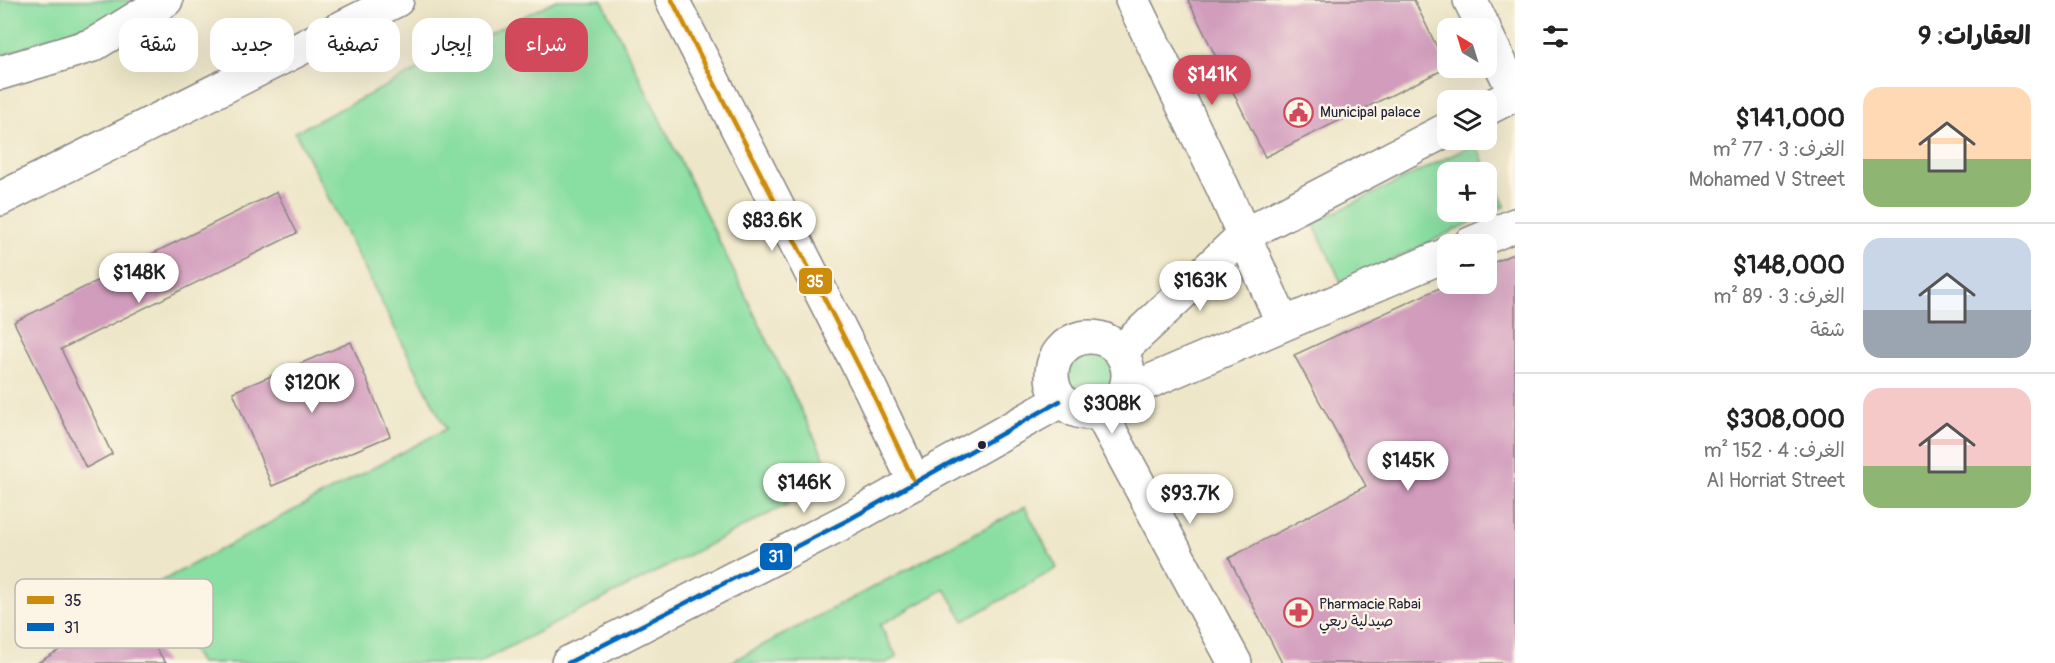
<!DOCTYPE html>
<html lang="ar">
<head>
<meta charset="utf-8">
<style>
  :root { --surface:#fff; --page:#f6f6f6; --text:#222; --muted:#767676; --line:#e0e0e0; --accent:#d1495b }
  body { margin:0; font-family:Pangolin,"Playpen Sans Arabic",sans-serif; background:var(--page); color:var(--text); direction:rtl; height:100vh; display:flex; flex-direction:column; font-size:22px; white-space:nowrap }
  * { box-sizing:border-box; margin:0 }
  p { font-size:20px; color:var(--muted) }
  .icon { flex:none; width:33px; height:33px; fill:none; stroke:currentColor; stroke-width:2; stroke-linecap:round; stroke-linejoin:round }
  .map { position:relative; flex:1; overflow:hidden; direction:ltr }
  .panel { display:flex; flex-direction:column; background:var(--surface); width:540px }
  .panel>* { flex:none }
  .guide { position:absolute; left:18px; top:18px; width:570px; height:54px; direction:rtl; display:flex; gap:12px }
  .needle { width:39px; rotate:322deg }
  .controls { position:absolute; left:1437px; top:18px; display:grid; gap:12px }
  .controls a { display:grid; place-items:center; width:60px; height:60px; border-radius:12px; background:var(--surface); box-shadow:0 6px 24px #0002; font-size:30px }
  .price { position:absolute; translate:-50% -51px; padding:0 14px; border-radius:21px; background:#fff; color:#222; font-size:20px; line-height:39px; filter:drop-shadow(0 2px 3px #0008) }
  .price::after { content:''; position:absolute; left:50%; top:36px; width:18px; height:14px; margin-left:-9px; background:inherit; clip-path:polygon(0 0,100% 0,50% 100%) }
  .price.selected { background:var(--accent); color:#fff }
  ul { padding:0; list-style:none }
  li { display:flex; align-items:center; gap:18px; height:150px; padding:0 24px }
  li+li { border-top:2px solid var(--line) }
  li span { display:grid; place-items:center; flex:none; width:168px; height:120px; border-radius:18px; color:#555 }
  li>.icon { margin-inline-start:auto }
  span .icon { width:72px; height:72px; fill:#fffc; stroke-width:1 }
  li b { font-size:26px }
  h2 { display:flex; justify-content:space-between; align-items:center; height:72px; padding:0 24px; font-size:26px }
  .pill { padding:0 21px; border-radius:18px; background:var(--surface); box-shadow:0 6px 24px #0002; font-size:21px; line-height:54px }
  .pill.selected { background:var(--accent); color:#fff }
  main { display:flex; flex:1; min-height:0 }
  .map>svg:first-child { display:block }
  .green { fill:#89dea1; stroke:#56806e; stroke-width:1.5; fill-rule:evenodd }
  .building { fill:#d29cbd }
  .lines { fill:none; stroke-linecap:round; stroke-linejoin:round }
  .minor-casing { stroke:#888482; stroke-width:36 }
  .minor { stroke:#fff; stroke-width:33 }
  .bus-1-casing { stroke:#fcf5e5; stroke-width:9 }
  .bus-2-casing { stroke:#fcf5e5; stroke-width:9 }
  .bus-1 { stroke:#cc8c0c; stroke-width:4.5 }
  .bus-2 { stroke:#0065bd; stroke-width:4.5 }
  .bus-dot { fill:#22223b; stroke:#fcf5e5; stroke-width:2 }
  .labels { text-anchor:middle; stroke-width:5; stroke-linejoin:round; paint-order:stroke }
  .poi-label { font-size:15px; fill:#22223b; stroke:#fcf5e5; text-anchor:start }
  .key { fill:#fcf5e5; stroke:#bbb6b2; stroke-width:1.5 }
  .key-label { font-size:16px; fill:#22223b }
  .line-badge { stroke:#fcf5e5; stroke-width:2 }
  .badge-label { font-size:16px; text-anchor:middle; font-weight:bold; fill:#fff }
</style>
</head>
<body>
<main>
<section class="panel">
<h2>العقارات: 9<svg class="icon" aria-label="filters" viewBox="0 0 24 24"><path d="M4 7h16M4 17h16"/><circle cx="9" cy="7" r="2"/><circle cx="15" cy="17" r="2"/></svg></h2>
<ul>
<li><span style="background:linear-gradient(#ffd9b3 60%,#8fb573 0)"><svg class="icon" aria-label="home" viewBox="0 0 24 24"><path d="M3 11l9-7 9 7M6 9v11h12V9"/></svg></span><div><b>$141,000</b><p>الغرف: 3 · 77 m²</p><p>Mohamed V Street</p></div></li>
<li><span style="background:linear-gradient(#c9d6e8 60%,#9aa5b1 0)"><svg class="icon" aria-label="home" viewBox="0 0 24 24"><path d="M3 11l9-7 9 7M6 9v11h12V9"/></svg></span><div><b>$148,000</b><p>الغرف: 3 · 89 m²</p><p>شقة</p></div></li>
<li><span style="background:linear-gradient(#f6c9c9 65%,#8fb573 0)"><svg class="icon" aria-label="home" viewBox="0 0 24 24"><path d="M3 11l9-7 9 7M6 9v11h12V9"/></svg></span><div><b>$308,000</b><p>الغرف: 4 · 152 m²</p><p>Al Horriat Street</p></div></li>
</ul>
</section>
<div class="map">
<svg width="1515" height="663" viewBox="0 0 1515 663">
  <rect width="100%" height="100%" fill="#fcf5e5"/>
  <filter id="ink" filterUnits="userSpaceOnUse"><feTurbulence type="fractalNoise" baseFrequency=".0167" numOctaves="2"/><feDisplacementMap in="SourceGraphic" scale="12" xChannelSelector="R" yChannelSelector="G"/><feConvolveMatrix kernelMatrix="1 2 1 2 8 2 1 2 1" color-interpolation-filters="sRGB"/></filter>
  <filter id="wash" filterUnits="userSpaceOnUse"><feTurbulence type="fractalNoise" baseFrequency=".008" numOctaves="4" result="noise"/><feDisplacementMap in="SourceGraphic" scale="24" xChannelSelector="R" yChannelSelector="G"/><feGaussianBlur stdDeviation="1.35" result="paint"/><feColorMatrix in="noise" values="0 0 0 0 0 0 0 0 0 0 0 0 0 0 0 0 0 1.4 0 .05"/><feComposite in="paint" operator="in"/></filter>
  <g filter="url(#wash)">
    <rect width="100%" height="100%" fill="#ede6c8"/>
    <!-- green -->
    <path class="green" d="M0,0H143L105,19L0,56Z
      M556,0H602L835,480L478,663H200L152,586L446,429L295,132Z
      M1475,144L1505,206L1342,284L1313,223ZM1448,172H1486V212H1448Z
      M1066 375a24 24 0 1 1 48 0a24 24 0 1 1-48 0Z
      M1025,507L1057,568L964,621L945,589L880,625L897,657L886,663H729Z"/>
    <g id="blocks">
      <!-- building -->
      <path class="building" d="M1188,0H1414L1447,68L1265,157Z
        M277,192L297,233L61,349L112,454L86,468L14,322Z
        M1515,253V663H1282L1229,558L1366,486L1294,355L1448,284H1486V266Z
        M351,342L390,436L272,486L233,392Z
        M134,616L166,663H37L111,620L116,628Z"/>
    </g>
  </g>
  <g filter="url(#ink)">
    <use href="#blocks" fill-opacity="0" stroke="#888482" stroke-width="1.5"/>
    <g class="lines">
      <defs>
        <path id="minor" d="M672,0L871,390L915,483
          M1132,0L1223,188L1283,324
          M1470,0L1484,28
          M1486,34L1515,93
          M0,73L93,45L166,0
          M1486,109L1515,94
          M0,199L397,0
          M1470,244L1515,225
          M1052 375a38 38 0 1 1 76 0a38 38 0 1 1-76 0Z
          M1121,351L1244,235L1448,129
          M1125,392L1448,254
          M1100,412L1235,663
          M568,663L848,520L1060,401"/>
      </defs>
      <!-- minor casing -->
      <use href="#minor" class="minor-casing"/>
      <!-- minor -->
      <use href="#minor" class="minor"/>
      <defs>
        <path id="bus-1" d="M672,0L871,390L915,483"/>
        <path id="bus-2" d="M568,663L848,520L1060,401"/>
      </defs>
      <!-- bus-1 casing -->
      <use href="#bus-1" class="bus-1-casing"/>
      <!-- bus-2 casing -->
      <use href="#bus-2" class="bus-2-casing"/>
      <!-- bus-1 -->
      <use href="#bus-1" class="bus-1"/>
      <!-- bus-2 -->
      <use href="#bus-2" class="bus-2"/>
    </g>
  </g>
  <!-- icons -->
  <defs>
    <symbol id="civic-ring" viewBox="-11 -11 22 22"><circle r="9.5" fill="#fcf5e5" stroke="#d1495b" stroke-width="1.5"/><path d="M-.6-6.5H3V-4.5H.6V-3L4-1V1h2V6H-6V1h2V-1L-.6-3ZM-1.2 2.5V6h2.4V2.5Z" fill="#d1495b"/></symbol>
    <symbol id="pharmacy-ring" viewBox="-11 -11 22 22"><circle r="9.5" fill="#fcf5e5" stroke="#d1495b" stroke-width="1.5"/><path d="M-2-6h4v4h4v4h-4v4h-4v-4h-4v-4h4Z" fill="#d1495b"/></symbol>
  </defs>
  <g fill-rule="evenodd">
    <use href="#civic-ring" x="1282" y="96" width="33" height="33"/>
    <use href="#pharmacy-ring" x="1282" y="596" width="33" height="33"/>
  </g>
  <!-- markers -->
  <circle class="bus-dot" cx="982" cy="445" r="5"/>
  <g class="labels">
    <!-- poi labels -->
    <g class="poi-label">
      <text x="1320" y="117">Municipal palace</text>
      <text x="1319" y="609">Pharmacie Rabai<tspan x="1319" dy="17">صيدلية ربعي</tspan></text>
    </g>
  </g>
  <!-- legend -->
  <rect x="15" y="579" width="198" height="69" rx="9" class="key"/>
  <rect x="27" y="596" width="27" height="8" fill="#cc8c0c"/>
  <rect x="27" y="623" width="27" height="8" fill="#0065bd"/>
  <g class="key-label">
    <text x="64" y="606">35</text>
    <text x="64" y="633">31</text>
  </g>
  <g class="line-badge">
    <rect x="798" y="267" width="35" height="28" rx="6" fill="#cc8c0c"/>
    <rect x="759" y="542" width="34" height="29" rx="6" fill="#0065bd"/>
  </g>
  <g class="badge-label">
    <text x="815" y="287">35</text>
    <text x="776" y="562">31</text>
  </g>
</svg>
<div class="controls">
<a><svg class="needle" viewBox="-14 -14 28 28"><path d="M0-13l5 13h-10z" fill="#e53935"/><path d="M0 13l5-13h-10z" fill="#767676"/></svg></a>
<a><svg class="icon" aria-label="layers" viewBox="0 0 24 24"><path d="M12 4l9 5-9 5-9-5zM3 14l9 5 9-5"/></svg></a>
<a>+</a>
<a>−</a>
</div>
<b class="price selected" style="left:1212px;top:106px">$141K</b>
<b class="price" style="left:772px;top:252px">$83.6K</b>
<b class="price" style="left:139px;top:304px">$148K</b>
<b class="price" style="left:1200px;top:312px">$163K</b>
<b class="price" style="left:312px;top:414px">$120K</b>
<b class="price" style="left:1112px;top:435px">$308K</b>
<b class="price" style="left:1408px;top:492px">$145K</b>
<b class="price" style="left:804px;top:514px">$146K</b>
<b class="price" style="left:1190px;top:525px">$93.7K</b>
<div class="guide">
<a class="pill selected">شراء</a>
<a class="pill">إيجار</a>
<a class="pill">تصفية</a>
<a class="pill">جديد</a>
<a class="pill">شقة</a>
</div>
</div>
</main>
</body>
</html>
